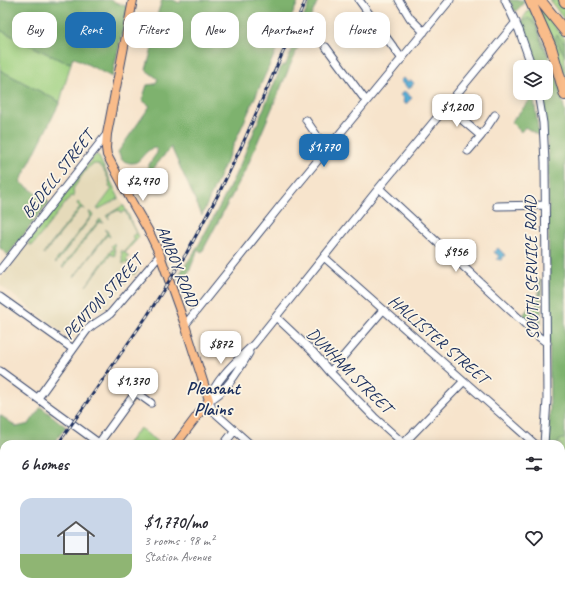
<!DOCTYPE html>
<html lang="en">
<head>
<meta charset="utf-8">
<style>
  :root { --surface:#fff; --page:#f7f7f7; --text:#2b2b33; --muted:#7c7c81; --accent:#1f6fb2 }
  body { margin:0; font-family:Caveat,sans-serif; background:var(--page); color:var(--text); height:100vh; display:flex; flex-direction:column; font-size:15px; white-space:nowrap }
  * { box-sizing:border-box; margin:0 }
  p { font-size:13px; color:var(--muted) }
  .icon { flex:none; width:22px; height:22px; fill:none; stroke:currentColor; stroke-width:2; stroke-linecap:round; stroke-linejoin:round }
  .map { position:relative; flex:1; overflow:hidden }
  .details { position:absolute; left:0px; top:440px; width:565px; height:156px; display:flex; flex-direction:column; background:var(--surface); border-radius:12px 12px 0 0; box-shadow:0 2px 10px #0003 }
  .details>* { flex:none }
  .banner { position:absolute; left:12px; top:12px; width:541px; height:36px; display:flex; gap:8px }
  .controls { position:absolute; left:513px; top:60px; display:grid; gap:8px }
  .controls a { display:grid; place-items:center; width:40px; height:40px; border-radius:8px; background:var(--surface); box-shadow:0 2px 10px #0003; font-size:20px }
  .price { position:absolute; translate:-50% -34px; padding:0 9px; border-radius:8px; background:#fff; color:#222; font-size:13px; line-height:26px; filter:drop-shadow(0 1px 2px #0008) }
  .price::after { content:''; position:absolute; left:50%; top:24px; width:12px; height:9px; margin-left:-6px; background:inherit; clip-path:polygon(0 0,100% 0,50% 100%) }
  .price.on { background:var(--accent); color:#fff }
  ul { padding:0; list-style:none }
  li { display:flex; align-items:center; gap:12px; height:100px; padding:0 20px }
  li span { display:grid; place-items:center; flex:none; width:112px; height:80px; border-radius:12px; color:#555 }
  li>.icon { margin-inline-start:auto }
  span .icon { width:48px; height:48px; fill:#fffc; stroke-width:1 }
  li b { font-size:17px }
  h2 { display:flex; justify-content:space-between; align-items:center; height:48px; padding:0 20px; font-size:17px }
  .pill { padding:0 14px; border-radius:12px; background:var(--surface); box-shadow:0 2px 10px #0003; font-size:14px; line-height:36px }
  .pill.on { background:var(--accent); color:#fff }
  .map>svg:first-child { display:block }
  .built { fill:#e5daba }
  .green { fill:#9ed080; stroke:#5c806f }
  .forest { fill:#7eb26e; stroke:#4c7066 }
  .water { fill:#58add4; stroke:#3a6e99 }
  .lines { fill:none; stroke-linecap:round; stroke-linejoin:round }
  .minor-casing { stroke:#3c4a6e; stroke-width:9 }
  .major-casing { stroke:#3c4a6e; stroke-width:10 }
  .highway-casing { stroke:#3c4a6e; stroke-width:12 }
  .minor { stroke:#fff; stroke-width:7 }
  .major { stroke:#f9bc8a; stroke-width:8 }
  .highway { stroke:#f9bc8a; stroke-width:10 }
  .rail-casing { stroke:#1b2f5e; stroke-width:3 }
  .rail { stroke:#fcf5e5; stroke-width:1.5; stroke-dasharray:4.5; stroke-linecap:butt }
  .labels { text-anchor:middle; stroke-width:3.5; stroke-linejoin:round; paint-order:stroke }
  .street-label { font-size:17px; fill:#1b2f5e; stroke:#fcf5e5 }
  .neighbourhood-label { font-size:18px; font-weight:bold; fill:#1b2f5e; stroke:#fcf5e5 }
</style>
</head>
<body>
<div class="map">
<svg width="565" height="596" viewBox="0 0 565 596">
  <rect width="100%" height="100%" fill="#fcf5e5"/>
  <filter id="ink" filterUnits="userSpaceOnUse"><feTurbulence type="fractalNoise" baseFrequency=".025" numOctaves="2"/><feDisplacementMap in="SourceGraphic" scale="8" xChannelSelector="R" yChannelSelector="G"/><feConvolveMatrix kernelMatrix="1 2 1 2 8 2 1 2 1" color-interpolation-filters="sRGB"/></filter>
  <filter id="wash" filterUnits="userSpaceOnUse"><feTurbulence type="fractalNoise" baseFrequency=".012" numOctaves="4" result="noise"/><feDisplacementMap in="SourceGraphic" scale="16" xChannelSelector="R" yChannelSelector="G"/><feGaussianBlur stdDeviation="0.9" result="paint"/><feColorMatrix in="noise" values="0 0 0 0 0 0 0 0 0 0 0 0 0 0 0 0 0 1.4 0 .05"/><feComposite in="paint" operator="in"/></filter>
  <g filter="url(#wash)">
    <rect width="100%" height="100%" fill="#f7e4cc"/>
    <!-- built -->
    <path class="built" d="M95,155H98L139,235V237L125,253L129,256L126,260L138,270L105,309L101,311L96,307L71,339L0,285V280Z"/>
    <!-- green -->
    <path class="green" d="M550,0H559L565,7V21Z
      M537,4L565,39V43L556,34L555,38L565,56V83L540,15Z
      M530,8L555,72L545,51L540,34L532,20H524L520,23Z
      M0,30L60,60L71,63L60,102L0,70Z
      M95,155H98L119,198L99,209H97L112,189L109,187C111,182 107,177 105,172C93,150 81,179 73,189L74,197L71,196L32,246L28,243Z
      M78,202L85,209L81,208L44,254V253L80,207L77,204Z
      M122,206H124L139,237L125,253L129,256L126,260L138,270L134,275L133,273L136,270L126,262L123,264L121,250L124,252L135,239L132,236L136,233L125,211L121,213L119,210L108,215L109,219L106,216Z
      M89,212H90L93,215L56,263L55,262L91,216Z
      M100,219L103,223L99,222L63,268L62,267Z
      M106,229L110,237L107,235L74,277L107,233L105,230Z
      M114,243L115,255L114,256L111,254L86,286L113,248L111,246Z
      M140,428L160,444H127Z
      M565,438V451L561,466V444H557L560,440Z
      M565,491V513L561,522V500Z"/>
    <!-- forest -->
    <path class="forest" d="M0,0H110L128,7L112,77L73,57L71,63L60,60L0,30Z
      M162,0H173L180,3L181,0H299L202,215L171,147L143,181C145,170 150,162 157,153V150L155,148C140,150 142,171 122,160L118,152L150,106L142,100L147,85L155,84L158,79L146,70L153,45L132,40L136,18L154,25Z
      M311,0H318L247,167L202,252L198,250C193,260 189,277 180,283L178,276L197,248L225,196L240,165L282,65L285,66L291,53L297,32Z
      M509,0H524L523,4L515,12Z
      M528,18C538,23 539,36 542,45C545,51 549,56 551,62C559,78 562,97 565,114V438L560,440L557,444H548L550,409L548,154L546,125L541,93H546V67H536L520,23Z
      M556,34L565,43V56L555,38L554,36Z
      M0,70L60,102L20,182L49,202L8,255L0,248Z
      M534,98L539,136L525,127L521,132L511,122L531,99Z
      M539,279L541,281V324H539L537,328L523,315L531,305L535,308L539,297Z
      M41,407L66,427L53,444H4V512L0,517V415L17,427L29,424Z
      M565,542V569L561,575V551Z"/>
    <!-- water -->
    <path class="water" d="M403,78L408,82L411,80L414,83L409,89L400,81Z
      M404,91L412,98L406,104L403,102L404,99L400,95Z
      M498,248L505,255L501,260L497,259L499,256L494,252Z"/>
  </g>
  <g filter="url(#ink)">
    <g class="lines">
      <defs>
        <path id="minor" d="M359,0L402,59
          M399,0L410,18L424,32
          M505,0L519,30L532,67
          M326,47L366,101
          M538,93L543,123L545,162L547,400L544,444
          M446,106L481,136L468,151
          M306,120L327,150
          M481,136L495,115
          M379,188L539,337L547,343
          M497,206L545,205
          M324,257L535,444
          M0,270L107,134
          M0,297L73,349
          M276,317L313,352L330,372L374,417L404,444
          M185,325L281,205L450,0
          M0,371L100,444
          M330,372L383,310
          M126,385L151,403
          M38,398L87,330L93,325L110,314L160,255
          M209,400C216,378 238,360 254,344L379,188L516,22
          M209,400C225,394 240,368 249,353
          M209,400L213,411L250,444
          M99,443L136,392
          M224,444L235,430
          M403,444L464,381
          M561,581L565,575
          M102,592L108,596
          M484,592L493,596
          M325,594L327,596
          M342,596L344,592
          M430,596L432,592
          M552,596L554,592
          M561,596L565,589"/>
        <path id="major" d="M133,0L107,134L106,148L107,155L133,204L148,230L160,255L184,322L209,400L176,444
          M63,596L66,592"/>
        <path id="highway" d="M530,0L551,47L565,95
          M540,0L565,31
          M564,0L565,2
          M561,480L565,467
          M561,491L565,482
          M561,531L565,522
          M515,596L516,592
          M532,596L534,592"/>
      </defs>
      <!-- minor casing -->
      <use href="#minor" class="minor-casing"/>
      <!-- major casing -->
      <use href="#major" class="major-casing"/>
      <!-- highway casing -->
      <use href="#highway" class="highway-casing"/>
      <!-- minor -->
      <use href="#minor" class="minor"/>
      <!-- major -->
      <use href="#major" class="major"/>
      <!-- highway -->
      <use href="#highway" class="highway"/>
      <defs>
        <path id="rail" d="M58,444L147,316L186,254L219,193L243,143L306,0
          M0,527L4,521"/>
      </defs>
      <!-- rail casing -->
      <use href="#rail" class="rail-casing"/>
      <!-- rail -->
      <use href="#rail" class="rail"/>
    </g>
  </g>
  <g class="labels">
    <!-- street labels -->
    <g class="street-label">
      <text transform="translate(57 174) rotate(-52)" y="6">BEDELL STREET</text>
      <text transform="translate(178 266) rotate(68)" y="6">AMBOY ROAD</text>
      <text transform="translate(531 268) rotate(-91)" y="6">SOUTH SERVICE ROAD</text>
      <text transform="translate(102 297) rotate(-47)" y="6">PENTON STREET</text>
      <text transform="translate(439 339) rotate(41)" y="6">HALLISTER STREET</text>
      <text transform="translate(350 370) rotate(45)" y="6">DUNHAM STREET</text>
    </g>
    <!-- neighbourhood labels -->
    <g class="neighbourhood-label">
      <text x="213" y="394">Pleasant<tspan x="213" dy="21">Plains</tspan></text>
    </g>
  </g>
</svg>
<div class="controls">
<a><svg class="icon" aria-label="layers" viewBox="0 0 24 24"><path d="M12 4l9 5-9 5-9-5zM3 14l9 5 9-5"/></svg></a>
</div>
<b class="price" style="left:457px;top:128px">$1,200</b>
<b class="price on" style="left:324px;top:168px">$1,770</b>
<b class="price" style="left:143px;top:202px">$2,470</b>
<b class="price" style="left:456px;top:273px">$956</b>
<b class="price" style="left:221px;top:365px">$872</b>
<b class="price" style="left:133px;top:402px">$1,370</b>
<div class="banner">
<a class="pill">Buy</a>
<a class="pill on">Rent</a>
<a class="pill">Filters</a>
<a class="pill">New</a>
<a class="pill">Apartment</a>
<a class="pill">House</a>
</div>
<section class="details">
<h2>6 homes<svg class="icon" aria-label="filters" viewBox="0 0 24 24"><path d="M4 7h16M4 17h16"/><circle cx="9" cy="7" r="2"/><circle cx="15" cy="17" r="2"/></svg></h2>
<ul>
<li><span style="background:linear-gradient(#c9d6e8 70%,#8fb573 0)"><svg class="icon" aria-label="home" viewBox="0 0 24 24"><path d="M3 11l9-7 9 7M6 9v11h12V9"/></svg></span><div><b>$1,770/mo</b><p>3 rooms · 98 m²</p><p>Station Avenue</p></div><svg class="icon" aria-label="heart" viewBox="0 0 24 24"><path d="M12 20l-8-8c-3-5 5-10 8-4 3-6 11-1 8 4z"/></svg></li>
</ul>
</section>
</div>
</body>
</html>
